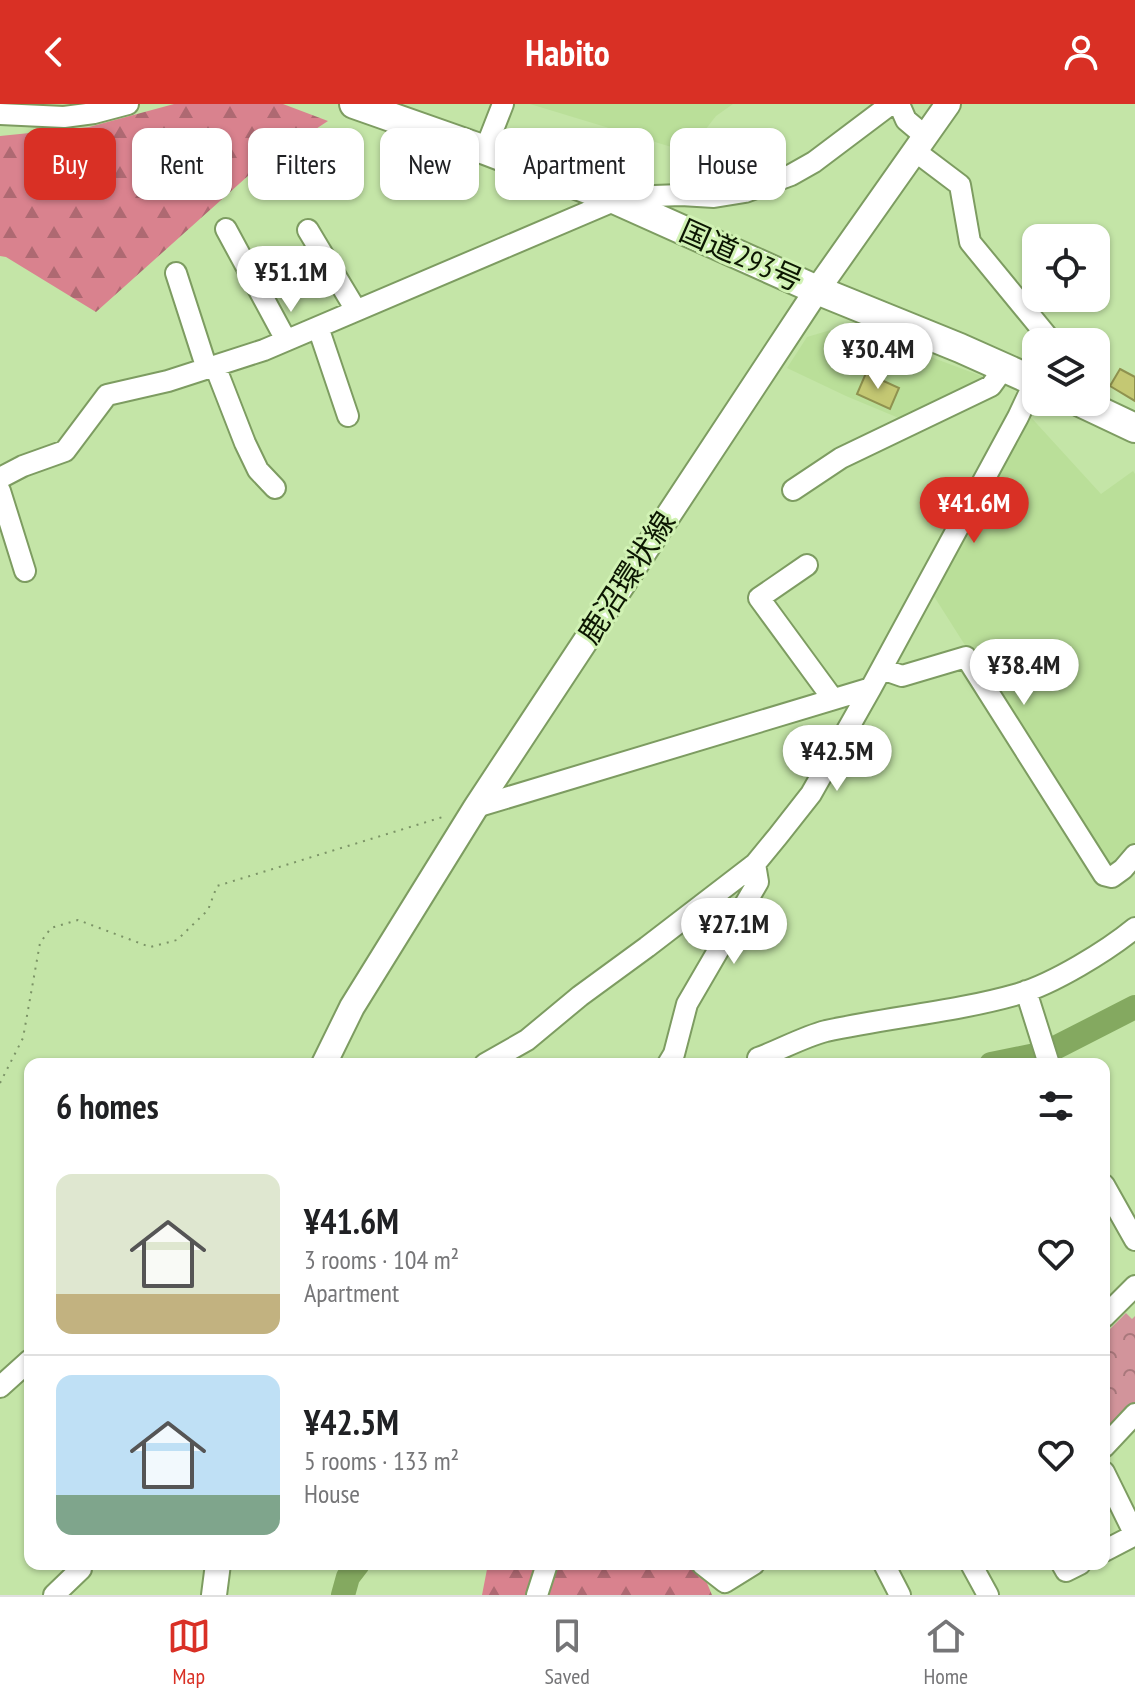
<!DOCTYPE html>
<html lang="en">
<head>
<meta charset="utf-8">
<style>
  :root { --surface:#fff; --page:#f2f2f2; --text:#202124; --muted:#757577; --line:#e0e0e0; --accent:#d93025 }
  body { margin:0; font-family:"PT Sans Narrow","Noto Sans JP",sans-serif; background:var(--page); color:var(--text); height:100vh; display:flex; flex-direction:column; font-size:30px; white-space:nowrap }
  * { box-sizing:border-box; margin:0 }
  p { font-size:26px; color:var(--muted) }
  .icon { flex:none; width:44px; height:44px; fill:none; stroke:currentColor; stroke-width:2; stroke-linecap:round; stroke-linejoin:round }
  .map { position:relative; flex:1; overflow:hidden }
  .panel { position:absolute; left:24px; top:954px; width:1086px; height:512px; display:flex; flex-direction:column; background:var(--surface); border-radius:16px; box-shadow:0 2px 6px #0004 }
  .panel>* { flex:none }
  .top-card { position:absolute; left:24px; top:24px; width:1088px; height:72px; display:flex; gap:16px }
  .fabs { position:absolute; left:1022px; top:120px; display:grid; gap:16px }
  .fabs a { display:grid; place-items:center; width:88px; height:88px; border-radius:16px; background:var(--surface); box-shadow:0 2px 6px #0004; font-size:40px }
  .price { position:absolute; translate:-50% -68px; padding:0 18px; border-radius:28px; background:#fff; color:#222; font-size:26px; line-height:52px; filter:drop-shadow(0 2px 4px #0008) }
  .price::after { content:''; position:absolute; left:50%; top:48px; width:24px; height:18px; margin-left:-12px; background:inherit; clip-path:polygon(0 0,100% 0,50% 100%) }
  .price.active { background:var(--accent); color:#fff }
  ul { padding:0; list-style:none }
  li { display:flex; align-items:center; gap:24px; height:200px; padding:0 32px }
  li+li { border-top:2px solid var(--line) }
  li span { display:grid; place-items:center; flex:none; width:224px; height:160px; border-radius:16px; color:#555 }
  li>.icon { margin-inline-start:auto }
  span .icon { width:96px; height:96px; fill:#fffc; stroke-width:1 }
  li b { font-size:34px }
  h2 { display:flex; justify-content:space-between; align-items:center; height:96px; padding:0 32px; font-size:34px }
  .pill { padding:0 28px; border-radius:16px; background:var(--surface); box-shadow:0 2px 6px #0004; font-size:28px; line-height:72px }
  .pill.active { background:var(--accent); color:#fff }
  header { display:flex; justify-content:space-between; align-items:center; height:104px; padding:0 32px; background:var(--accent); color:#fff; font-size:36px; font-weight:800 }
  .menu { display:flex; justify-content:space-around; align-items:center; height:112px; border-top:2px solid var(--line); background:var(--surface); font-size:22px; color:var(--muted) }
  .menu a { display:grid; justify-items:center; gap:4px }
  .menu .active { color:var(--accent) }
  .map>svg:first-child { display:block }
  .built { fill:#badf99 }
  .forest { fill:url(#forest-firs) }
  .park { fill:url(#park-crowns) }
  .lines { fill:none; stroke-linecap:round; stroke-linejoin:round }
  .river { stroke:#84a960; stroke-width:24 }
  .building { fill:#c4c873; stroke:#8f924f; stroke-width:2 }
  .minor-casing { stroke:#7d9c61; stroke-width:24 }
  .major-casing { stroke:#7d9c61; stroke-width:28 }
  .highway-casing { stroke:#7d9c61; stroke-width:32 }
  .path { stroke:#7b9366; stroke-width:2; stroke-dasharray:2 6; stroke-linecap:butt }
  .minor { stroke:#fff; stroke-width:20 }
  .major { stroke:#fff; stroke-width:24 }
  .highway { stroke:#fff; stroke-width:28 }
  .labels { text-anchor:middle; stroke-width:6; stroke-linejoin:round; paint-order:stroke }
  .street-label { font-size:30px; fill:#0c1702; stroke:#d1f2b4 }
</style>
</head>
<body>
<header><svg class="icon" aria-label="back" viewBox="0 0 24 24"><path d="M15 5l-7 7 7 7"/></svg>Habito<svg class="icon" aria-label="person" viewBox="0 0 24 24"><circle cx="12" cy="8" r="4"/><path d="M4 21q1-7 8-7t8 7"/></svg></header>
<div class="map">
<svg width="1135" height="1491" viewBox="0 0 1135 1491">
  <defs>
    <pattern id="forest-firs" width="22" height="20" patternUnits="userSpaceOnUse" patternTransform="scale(2)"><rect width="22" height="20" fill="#d9828e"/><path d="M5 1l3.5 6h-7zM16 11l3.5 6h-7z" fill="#ae6972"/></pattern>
    <pattern id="park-crowns" width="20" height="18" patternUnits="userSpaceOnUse" patternTransform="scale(2)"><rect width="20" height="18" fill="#d2949b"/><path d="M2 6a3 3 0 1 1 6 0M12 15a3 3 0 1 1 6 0" fill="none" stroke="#a9787c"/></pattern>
  </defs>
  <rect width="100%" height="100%" fill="#c4e5a7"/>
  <!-- built -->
  <path class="built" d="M530,0H733L716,12L688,48Z
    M851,220L936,255L984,273L970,285L906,317L846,292L787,264L807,233Z
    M1027,309L1101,390L1133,367L1135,370V738L1113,763L1107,765L930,486Z"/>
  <!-- forest -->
  <path class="forest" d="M174,0H283L328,17L258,63L96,208L6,153L0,152V32L89,23Z
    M488,1460H699L712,1491H482Z"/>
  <!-- park -->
  <path class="park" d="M1126,1209L1132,1215L1135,1212V1301L1110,1326L1104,1319V1231Z"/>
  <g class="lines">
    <!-- river -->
    <path class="river" d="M991,960L1045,949L1135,903
      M343,1491L348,1473L358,1460"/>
  </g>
  <!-- building -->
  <path class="building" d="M1120,265L1135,273V297L1110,282Z
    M866,269L899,284L890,305L857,290Z"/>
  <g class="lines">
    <defs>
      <path id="minor" d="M899,0L906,16L925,32
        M0,10L64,13L94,9L128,0
        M485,46L503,0
        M915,47L960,81L970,138L1052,238
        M637,106L654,92L681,91L714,93L745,88L791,71L814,58L891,0
        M226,125L286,236
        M308,126L356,206
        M176,169L207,265
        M318,223L348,312
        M215,262L245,339L258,366L275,384
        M0,374L23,362L65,347L107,291L168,277L264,246L616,96
        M793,386L841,354L991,282L1004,264
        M0,387L25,467
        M807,461L759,494L833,595
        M882,565L902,572L966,553L1104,771L1112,773L1123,765L1135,751
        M476,703L871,584
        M1026,887L1049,960
        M485,960L527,936L580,892L647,843L755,760L778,732L811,690L871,584L1018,313L1035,277
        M668,960L674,950L687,900L758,778L755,760
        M760,960L758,954C780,946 803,933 826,927C890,913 955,908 1018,890C1053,880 1107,847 1135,824
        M1104,1081L1135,1136
        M1104,1213L1135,1182
        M0,1283L30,1256
        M1104,1343L1135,1310
        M1104,1368L1135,1431L1104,1447
        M702,1460L725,1478L754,1460
        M884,1460L900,1491
        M971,1460L988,1491
        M1062,1460L1066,1467L1080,1460
        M54,1491L81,1465
        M537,1491L547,1460"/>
      <path id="major" d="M324,960L352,903L476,703L817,186L948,0
        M214,1491L218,1460"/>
      <path id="highway" d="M354,0L485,46L616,96L817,186L960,244L1036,278
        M1080,298L1135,324"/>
    </defs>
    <!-- minor casing -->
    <use href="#minor" class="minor-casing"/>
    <!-- major casing -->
    <use href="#major" class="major-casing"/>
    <!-- highway casing -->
    <use href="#highway" class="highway-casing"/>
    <!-- path -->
    <path class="path" d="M0,979L23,934L40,839L51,824L78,816L150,843L177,836L208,806L217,782L446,712"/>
    <!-- minor -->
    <use href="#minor" class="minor"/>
    <!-- major -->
    <use href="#major" class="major"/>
    <!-- highway -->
    <use href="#highway" class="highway"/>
  </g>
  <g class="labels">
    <!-- street labels -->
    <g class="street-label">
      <text transform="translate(741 152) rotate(24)" y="10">国道293号</text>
      <text transform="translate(627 474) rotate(-57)" y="10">鹿沼環状線</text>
    </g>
  </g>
</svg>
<div class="fabs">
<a><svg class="icon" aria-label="locate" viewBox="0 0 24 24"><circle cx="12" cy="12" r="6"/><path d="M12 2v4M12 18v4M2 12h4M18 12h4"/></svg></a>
<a><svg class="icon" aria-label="layers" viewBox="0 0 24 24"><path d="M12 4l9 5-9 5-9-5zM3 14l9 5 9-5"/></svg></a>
</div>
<b class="price" style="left:291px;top:210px">¥51.1M</b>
<b class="price" style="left:878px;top:287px">¥30.4M</b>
<b class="price active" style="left:974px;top:441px">¥41.6M</b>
<b class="price" style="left:1024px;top:603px">¥38.4M</b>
<b class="price" style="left:837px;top:689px">¥42.5M</b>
<b class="price" style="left:734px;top:862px">¥27.1M</b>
<div class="top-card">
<a class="pill active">Buy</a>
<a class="pill">Rent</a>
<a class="pill">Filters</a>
<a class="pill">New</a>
<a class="pill">Apartment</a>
<a class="pill">House</a>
</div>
<section class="panel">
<h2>6 homes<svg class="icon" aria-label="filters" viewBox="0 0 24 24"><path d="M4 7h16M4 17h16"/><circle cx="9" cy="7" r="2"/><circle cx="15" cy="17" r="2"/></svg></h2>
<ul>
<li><span style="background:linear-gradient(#dfe7d0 75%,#c2b280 0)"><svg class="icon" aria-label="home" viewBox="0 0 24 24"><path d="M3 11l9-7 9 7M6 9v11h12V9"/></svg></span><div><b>¥41.6M</b><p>3 rooms · 104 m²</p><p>Apartment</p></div><svg class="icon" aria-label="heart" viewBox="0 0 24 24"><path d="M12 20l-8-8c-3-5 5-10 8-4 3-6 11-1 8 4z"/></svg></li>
<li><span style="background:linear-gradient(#bfe0f5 75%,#7fa58c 0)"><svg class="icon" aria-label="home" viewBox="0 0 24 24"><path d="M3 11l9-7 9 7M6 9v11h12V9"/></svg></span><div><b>¥42.5M</b><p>5 rooms · 133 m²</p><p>House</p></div><svg class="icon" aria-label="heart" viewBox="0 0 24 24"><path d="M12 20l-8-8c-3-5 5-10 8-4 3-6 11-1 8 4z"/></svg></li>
</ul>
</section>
</div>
<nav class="menu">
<a class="active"><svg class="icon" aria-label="map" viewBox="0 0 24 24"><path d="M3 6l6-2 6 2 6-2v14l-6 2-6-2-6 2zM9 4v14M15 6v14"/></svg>Map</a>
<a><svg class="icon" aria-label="saved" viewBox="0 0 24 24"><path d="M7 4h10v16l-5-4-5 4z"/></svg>Saved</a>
<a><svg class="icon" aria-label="home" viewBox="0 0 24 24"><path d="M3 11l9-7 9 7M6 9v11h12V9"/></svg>Home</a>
</nav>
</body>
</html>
